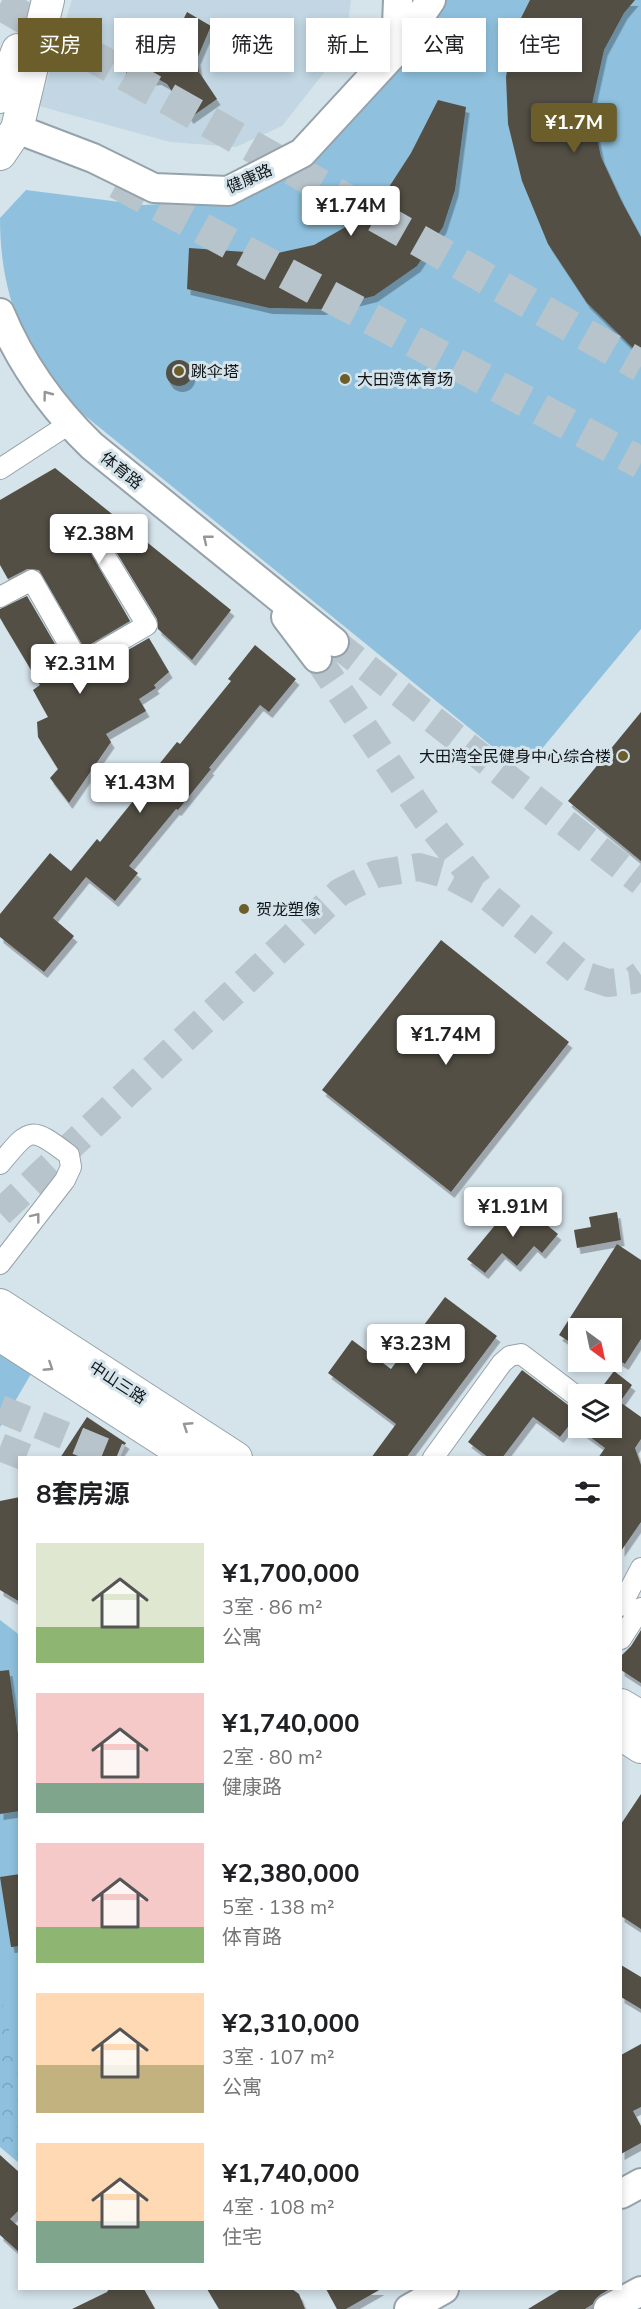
<!DOCTYPE html>
<html lang="zh">
<head>
<meta charset="utf-8">
<style>
  :root { --surface:#fff; --page:#f6f6f6; --text:#202124; --muted:#757577; --accent:#6b5e2b }
  body { margin:0; font-family:"Nunito Sans","Noto Sans SC",sans-serif; background:var(--page); color:var(--text); height:100vh; display:flex; flex-direction:column; font-size:22px; white-space:nowrap }
  * { box-sizing:border-box; margin:0 }
  p { font-size:20px; color:var(--muted) }
  .icon { flex:none; width:33px; height:33px; fill:none; stroke:currentColor; stroke-width:2; stroke-linecap:round; stroke-linejoin:round }
  .map { position:relative; flex:1; overflow:hidden }
  .details { position:absolute; left:18px; top:1456px; width:604px; height:834px; display:flex; flex-direction:column; background:var(--surface); border-radius:0px; box-shadow:0 3px 9px #0003 }
  .details>* { flex:none }
  .guide { position:absolute; left:18px; top:18px; width:606px; height:54px; display:flex; gap:12px }
  .needle { width:39px; rotate:147deg }
  .controls { position:absolute; left:568px; top:1318px; display:grid; gap:12px }
  .controls a { display:grid; place-items:center; width:54px; height:54px; border-radius:0px; background:var(--surface); box-shadow:0 3px 9px #0003; font-size:30px }
  .price { position:absolute; translate:-50% -51px; padding:0 14px; border-radius:6px; background:#fff; color:#222; font-size:20px; line-height:39px; filter:drop-shadow(0 2px 3px #0008) }
  .price::after { content:''; position:absolute; left:50%; top:36px; width:18px; height:14px; margin-left:-9px; background:inherit; clip-path:polygon(0 0,100% 0,50% 100%) }
  .price.current { background:var(--accent); color:#fff }
  ul { padding:0; list-style:none }
  li { display:flex; align-items:center; gap:18px; height:150px; padding:0 18px }
  li span { display:grid; place-items:center; flex:none; width:168px; height:120px; border-radius:0px; color:#555 }
  li>.icon { margin-inline-start:auto }
  span .icon { width:72px; height:72px; fill:#fffc; stroke-width:1 }
  li b { font-size:26px }
  h2 { display:flex; justify-content:space-between; align-items:center; height:72px; padding:0 18px; font-size:26px }
  .chip { padding:0 21px; border-radius:0px; background:var(--surface); box-shadow:0 3px 9px #0003; font-size:21px; line-height:54px }
  .chip.current { background:var(--accent); color:#fff }
  .map>svg:first-child { display:block }
  .built { fill:#c2d7e3 }
  .green { fill:#8fc1de }
  .forest { fill:url(#forest-crowns) }
  .building { fill:#535045; filter:url(#shadow) }
  .lines { fill:none; stroke-linecap:round; stroke-linejoin:round }
  .secondary-tunnel { stroke:#b8c4cb; stroke-width:28; stroke-dasharray:28 14; stroke-linecap:butt }
  .primary-tunnel { stroke:#b8c4cb; stroke-width:32; stroke-dasharray:32 16; stroke-linecap:butt }
  .street-casing { stroke:#96a2aa; stroke-width:22 }
  .secondary-casing { stroke:#96a2aa; stroke-width:32 }
  .primary-casing { stroke:#96a2aa; stroke-width:34 }
  .street { stroke:#fff; stroke-width:20 }
  .secondary { stroke:#fff; stroke-width:28 }
  .primary { stroke:#fff; stroke-width:32 }
  .oneway { stroke:#949697 }
  .poi-dot { fill:#6b5e2b; stroke:#d5e3eb; stroke-width:2 }
  .labels { text-anchor:middle; stroke-width:6; stroke-linejoin:round; paint-order:stroke }
  .street-label { font-size:16px; fill:#111518; stroke:#d5e3eb }
  .poi-label { font-size:16px; fill:#111518; stroke:#d5e3eb; text-anchor:start }
</style>
</head>
<body>
<div class="map">
<svg width="641" height="2309" viewBox="0 0 641 2309">
  <defs>
    <pattern id="forest-crowns" width="20" height="18" patternUnits="userSpaceOnUse" patternTransform="scale(1.5)"><rect width="20" height="18" fill="#8fc1de"/><path d="M2 6a3 3 0 1 1 6 0M12 15a3 3 0 1 1 6 0" fill="none" stroke="#7aa5be"/></pattern>
    <filter id="shadow"><feDropShadow dx="3.5" dy="6" stdDeviation="0" flood-color="#0004"/></filter>
  </defs>
  <rect width="100%" height="100%" fill="#d5e3eb"/>
  <!-- built -->
  <path class="built" d="M72,0H351L345,46L282,126L236,147L170,142L39,106Z"/>
  <!-- green -->
  <path class="green" d="M446,0H641V629L531,762L515,765L78,410C24,355 0,295 0,218L26,190L144,205L228,200L405,57Z
    M0,1355L31,1374L0,1427Z
    M0,1620L17,1633L20,1638L19,2163L0,2147Z"/>
  <!-- forest -->
  <path class="forest" d="M0,1994L19,2071V2158L0,2143Z"/>
  <!-- building -->
  <path class="building" d="M530,0H635L624,13L604,50L591,109L601,157L621,200L641,237V356L587,303L548,244L522,181L508,124L506,77L513,34Z
    M187,12L211,26L197,59L199,72L217,99L190,118L167,84L158,79L126,82L127,55H148L172,42Z
    M438,100L466,107L455,190L443,227L417,266L374,296L322,309L269,308L187,289L189,248L273,254L314,245L349,225L389,187L411,153Z
    M166 373a13 13 0 1 1 26 0a13 13 0 1 1-26 0Z
    M55,468L231,610L192,660L158,629L157,619L112,545L107,540L95,541L90,552L130,621L84,648L39,570L27,569L8,579L0,565V500Z
    M27,596L70,670L75,675L86,674L149,638L169,672L154,685L156,688L139,699L146,711L106,734L111,742L69,803L50,778L58,769L38,737L37,722L48,717L33,690L40,685L0,618V609Z
    M255,645L296,679L269,712L260,705L209,768L211,769L178,810L176,809L129,866L138,873L115,901L86,877L53,918L74,936L44,972L0,937V914L50,853L71,871L97,839L100,842L146,785L144,783L177,742L180,744L231,681L228,679Z
    M641,712V861L568,801Z
    M441,940L569,1042L451,1192L322,1090Z
    M516,1200L558,1234L542,1253L534,1246L517,1266L502,1253L485,1273L467,1259Z
    M617,1212L621,1240L577,1248L574,1230L591,1227L589,1217Z
    M617,1244L641,1260V1339L625,1364L612,1356V1329H579V1348L559,1335Z
    M445,1297L497,1336L406,1458H371L396,1424L328,1373L352,1340L391,1369Z
    M522,1370L572,1408L579,1410V1428H612V1395H596L614,1371L632,1385L620,1402L641,1417V1439L635,1448L641,1465V1522L621,1551V1458H598L605,1448L571,1423L560,1437L533,1417L502,1458H489L468,1442Z
    M87,1417L126,1443L116,1458H60Z
    M20,1497V1602L0,1590V1501Z
    M641,1630V1683L621,1670V1656L631,1646Z
    M9,1670L20,1748V1811L0,1814V1671Z
    M641,1794V1929L621,1916V1824Z
    M20,1874V1946L11,1947L0,1877Z
    M621,1965L641,1977V2009L621,1997Z
    M641,2044V2107L633,2111L641,2126V2143L621,2154V2055Z
    M0,2155L20,2173V2209L10,2219L20,2228V2253L0,2235Z
    M109,2289H144L155,2309H72L107,2292Z
    M207,2289H292L299,2294L305,2309H219Z
    M326,2289H381L346,2309H337Z
    M561,2289H610L600,2295L593,2304L585,2309H528Z"/>
  <g class="lines">
    <!-- secondary-tunnel -->
    <path class="secondary-tunnel" d="M334,642L641,882
      M317,658L426,819L479,886
      M0,1213L340,892L376,874L419,867L451,876L486,895L581,974L608,983L634,980L641,975
      M0,1409L120,1458
      M0,1447L28,1458"/>
    <!-- primary-tunnel -->
    <path class="primary-tunnel" d="M0,4L641,366
      M117,183L641,463"/>
    <defs>
      <path id="street" d="M0,469L69,424
        M0,597L32,580L80,664L147,625L102,551
        M0,1164C30,1128 30,1125 69,1155L71,1167L65,1180L0,1264
        M433,1458L502,1363L510,1356L521,1354L579,1398
        M621,1606L641,1568
        M621,1639L641,1608"/>
      <path id="secondary" d="M396,51L431,0
        M17,129L93,158L154,188L228,191L302,153L396,51L398,0
        M0,313C21,364 53,408 92,446L334,642
        M286,617L317,658
        M621,2194L641,2183
        M409,2309L444,2289
        M608,2309L641,2291"/>
      <path id="primary" d="M0,97L18,50
        M0,154L17,129L48,0
        M0,1305L236,1458
        M0,1335L191,1458
        M621,1705L641,1717
        M621,1734L641,1747"/>
    </defs>
    <!-- street casing -->
    <use href="#street" class="street-casing"/>
    <!-- secondary casing -->
    <use href="#secondary" class="secondary-casing"/>
    <!-- primary casing -->
    <use href="#primary" class="primary-casing"/>
    <!-- street -->
    <use href="#street" class="street"/>
    <!-- secondary -->
    <use href="#secondary" class="secondary"/>
    <!-- primary -->
    <use href="#primary" class="primary"/>
  </g>
  <!-- one-way arrows -->
  <defs><path id="oneway-chevron" d="M-2-3.5L2.5 0L-2 3.5" fill="none" stroke-width="1.6" stroke-linecap="round" stroke-linejoin="round" transform="scale(1.5)"/></defs>
  <g class="oneway">
    <use href="#oneway-chevron" transform="translate(47 395) rotate(-127)"/>
    <use href="#oneway-chevron" transform="translate(207 539) rotate(-141)"/>
    <use href="#oneway-chevron" transform="translate(36 1217) rotate(-52)"/>
    <use href="#oneway-chevron" transform="translate(49 1367) rotate(33)"/>
    <use href="#oneway-chevron" transform="translate(187 1426) rotate(-147)"/>
  </g>
  <!-- markers -->
  <g class="poi-dot">
    <circle cx="179" cy="371" r="6"/>
    <circle cx="345" cy="379" r="6"/>
    <circle cx="623" cy="756" r="6"/>
    <circle cx="244" cy="909" r="6"/>
  </g>
  <g class="labels">
    <!-- street labels -->
    <g class="street-label">
      <text transform="translate(249 178) rotate(-24)" y="6">健康路</text>
      <text transform="translate(122 470) rotate(39)" y="6">体育路</text>
      <text transform="translate(118 1382) rotate(33)" y="6">中山三路</text>
    </g>
    <!-- poi labels -->
    <g class="poi-label">
      <text x="191" y="377">跳伞塔</text>
      <text x="357" y="385">大田湾体育场</text>
      <text x="611" y="762" text-anchor="end">大田湾全民健身中心综合楼</text>
      <text x="256" y="915">贺龙塑像</text>
    </g>
  </g>
</svg>
<div class="controls">
<a><svg class="needle" viewBox="-14 -14 28 28"><path d="M0-13l5 13h-10z" fill="#e53935"/><path d="M0 13l5-13h-10z" fill="#757577"/></svg></a>
<a><svg class="icon" aria-label="layers" viewBox="0 0 24 24"><path d="M12 4l9 5-9 5-9-5zM3 14l9 5 9-5"/></svg></a>
</div>
<b class="price current" style="left:574px;top:154px">¥1.7M</b>
<b class="price" style="left:351px;top:237px">¥1.74M</b>
<b class="price" style="left:99px;top:565px">¥2.38M</b>
<b class="price" style="left:80px;top:695px">¥2.31M</b>
<b class="price" style="left:140px;top:814px">¥1.43M</b>
<b class="price" style="left:446px;top:1066px">¥1.74M</b>
<b class="price" style="left:513px;top:1238px">¥1.91M</b>
<b class="price" style="left:416px;top:1375px">¥3.23M</b>
<div class="guide">
<a class="chip current">买房</a>
<a class="chip">租房</a>
<a class="chip">筛选</a>
<a class="chip">新上</a>
<a class="chip">公寓</a>
<a class="chip">住宅</a>
</div>
<section class="details">
<h2>8套房源<svg class="icon" aria-label="filters" viewBox="0 0 24 24"><path d="M4 7h16M4 17h16"/><circle cx="9" cy="7" r="2"/><circle cx="15" cy="17" r="2"/></svg></h2>
<ul>
<li><span style="background:linear-gradient(#dfe7d0 70%,#8fb573 0)"><svg class="icon" aria-label="home" viewBox="0 0 24 24"><path d="M3 11l9-7 9 7M6 9v11h12V9"/></svg></span><div><b>¥1,700,000</b><p>3室 · 86 m²</p><p>公寓</p></div></li>
<li><span style="background:linear-gradient(#f6c9c9 75%,#7fa58c 0)"><svg class="icon" aria-label="home" viewBox="0 0 24 24"><path d="M3 11l9-7 9 7M6 9v11h12V9"/></svg></span><div><b>¥1,740,000</b><p>2室 · 80 m²</p><p>健康路</p></div></li>
<li><span style="background:linear-gradient(#f6c9c9 70%,#8fb573 0)"><svg class="icon" aria-label="home" viewBox="0 0 24 24"><path d="M3 11l9-7 9 7M6 9v11h12V9"/></svg></span><div><b>¥2,380,000</b><p>5室 · 138 m²</p><p>体育路</p></div></li>
<li><span style="background:linear-gradient(#ffd9b3 60%,#c2b280 0)"><svg class="icon" aria-label="home" viewBox="0 0 24 24"><path d="M3 11l9-7 9 7M6 9v11h12V9"/></svg></span><div><b>¥2,310,000</b><p>3室 · 107 m²</p><p>公寓</p></div></li>
<li><span style="background:linear-gradient(#ffd9b3 65%,#7fa58c 0)"><svg class="icon" aria-label="home" viewBox="0 0 24 24"><path d="M3 11l9-7 9 7M6 9v11h12V9"/></svg></span><div><b>¥1,740,000</b><p>4室 · 108 m²</p><p>住宅</p></div></li>
</ul>
</section>
</div>
</body>
</html>
